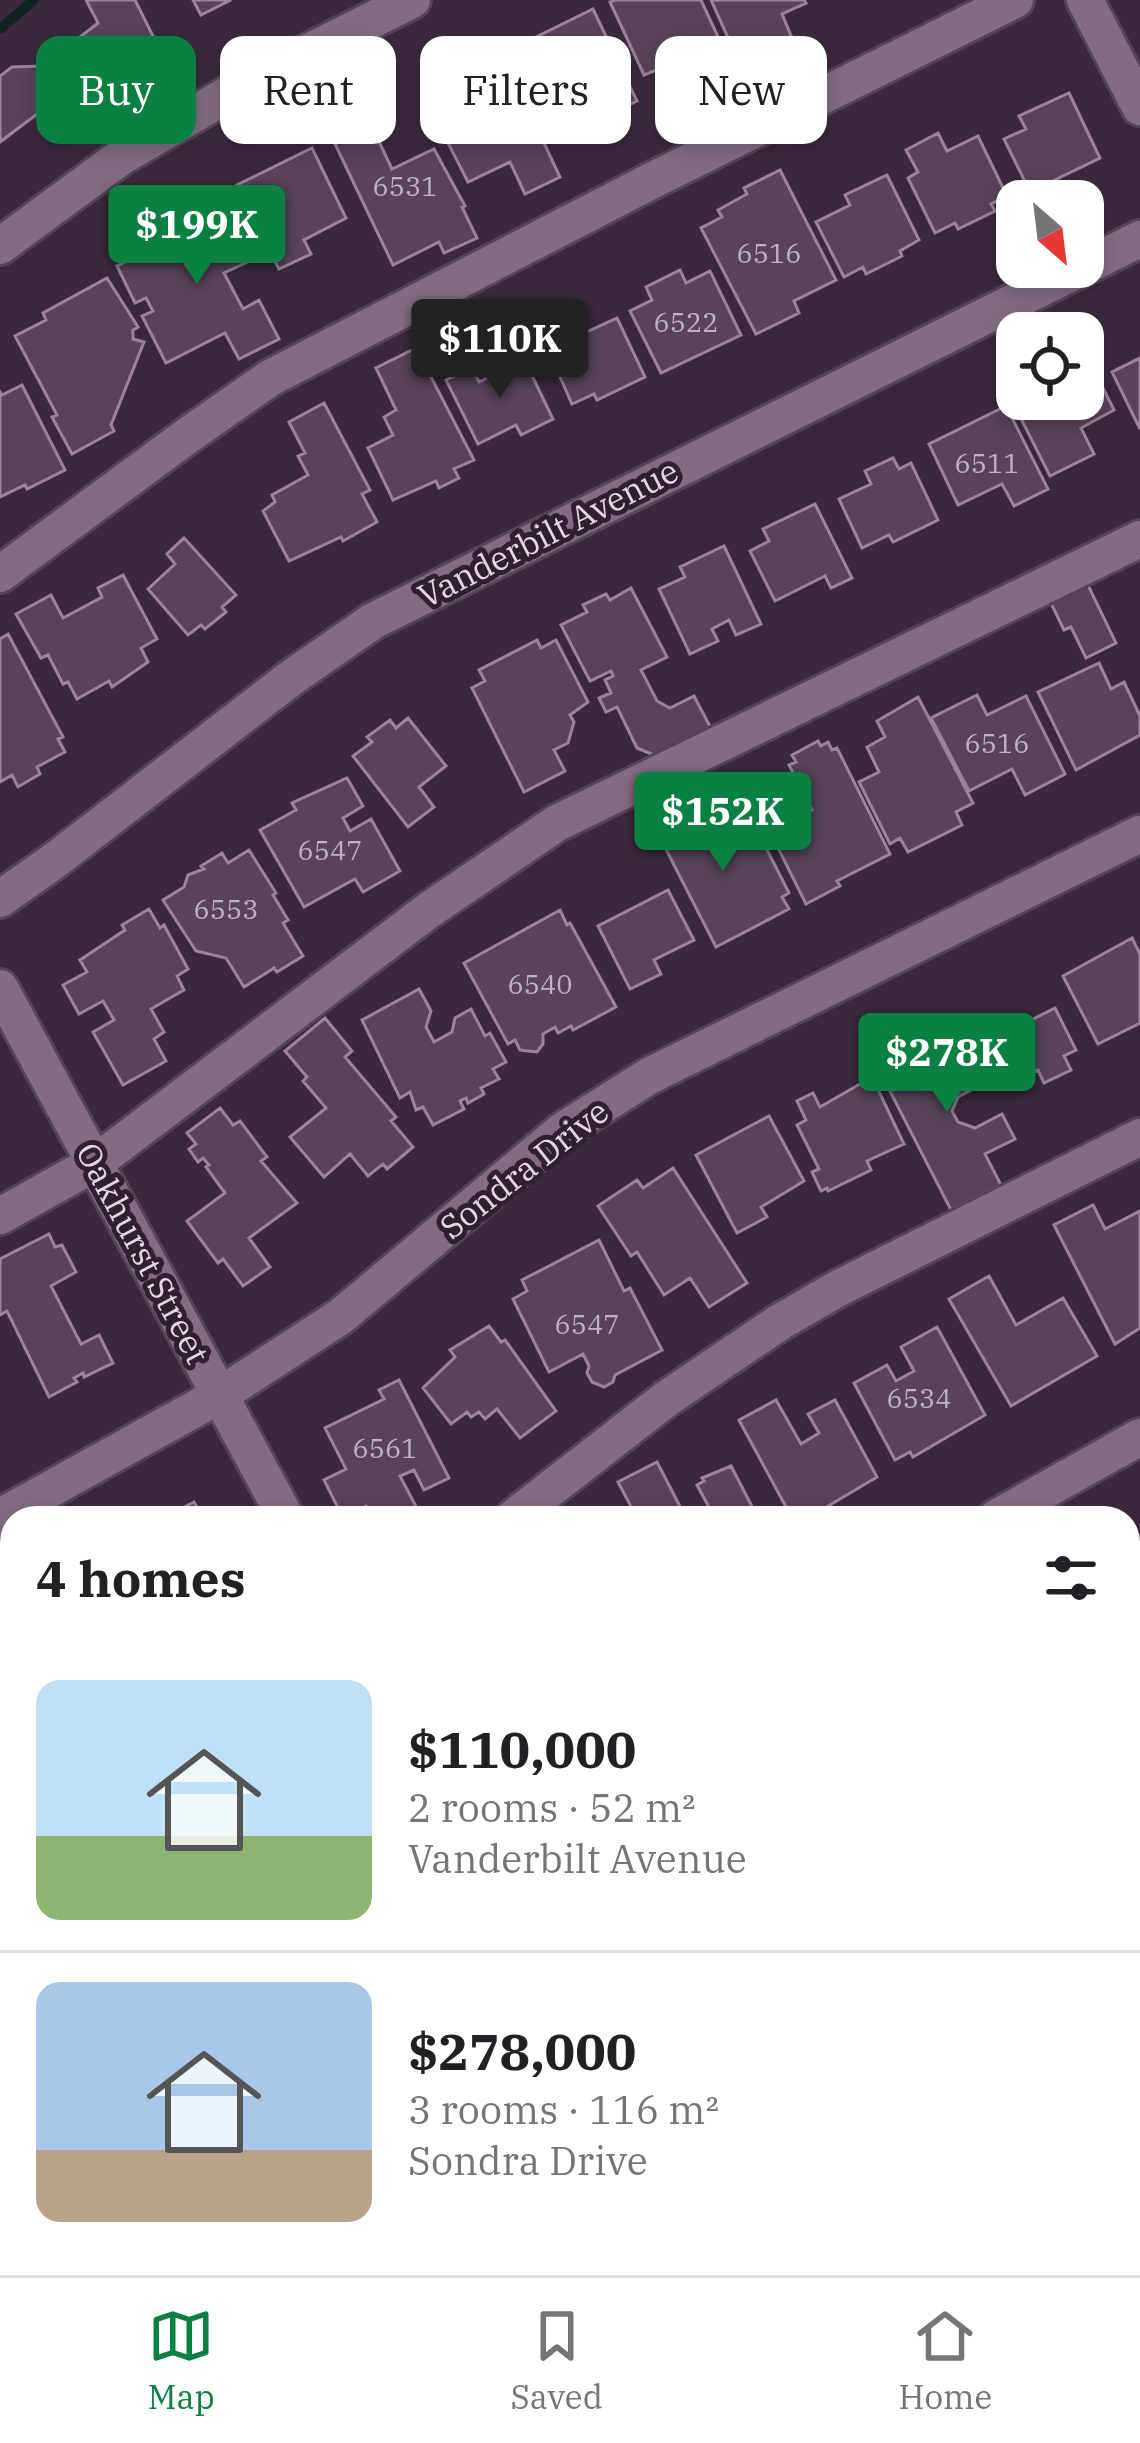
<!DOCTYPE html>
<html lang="en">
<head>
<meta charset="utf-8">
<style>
  :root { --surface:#fff; --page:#f6f6f6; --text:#202124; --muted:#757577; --line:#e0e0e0; --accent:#0b8043 }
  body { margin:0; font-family:"IBM Plex Serif",serif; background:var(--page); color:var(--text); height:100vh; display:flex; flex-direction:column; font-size:45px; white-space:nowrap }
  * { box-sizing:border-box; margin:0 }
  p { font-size:39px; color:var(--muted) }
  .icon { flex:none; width:66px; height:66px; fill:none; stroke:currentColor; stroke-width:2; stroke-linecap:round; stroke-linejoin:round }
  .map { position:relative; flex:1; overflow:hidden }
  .drawer { position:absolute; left:0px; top:1506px; width:1140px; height:771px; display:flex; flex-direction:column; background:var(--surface); border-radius:36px 36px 0 0; box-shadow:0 6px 18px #0003 }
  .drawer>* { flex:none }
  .top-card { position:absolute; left:36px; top:36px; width:1068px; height:108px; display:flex; gap:24px }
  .needle { width:78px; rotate:152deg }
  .buttons { position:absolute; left:996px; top:180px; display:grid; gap:24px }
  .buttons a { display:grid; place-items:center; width:108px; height:108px; border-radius:24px; background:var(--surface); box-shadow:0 6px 18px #0003; font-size:60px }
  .price { position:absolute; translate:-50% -102px; padding:0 27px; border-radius:12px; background:var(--accent); color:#fff; font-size:39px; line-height:78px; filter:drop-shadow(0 3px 6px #0008) }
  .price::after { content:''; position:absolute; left:50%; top:72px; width:36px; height:27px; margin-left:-18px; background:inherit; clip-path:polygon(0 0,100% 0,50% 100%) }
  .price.active { background:#222; color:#fff }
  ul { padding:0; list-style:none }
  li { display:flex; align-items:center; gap:36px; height:300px; padding:0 36px }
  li+li { border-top:3px solid var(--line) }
  li span { display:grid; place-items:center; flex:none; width:336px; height:240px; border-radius:24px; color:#555 }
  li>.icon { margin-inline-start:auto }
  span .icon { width:144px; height:144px; fill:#fffc; stroke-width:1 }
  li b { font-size:51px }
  h2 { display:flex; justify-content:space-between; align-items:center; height:144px; padding:0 36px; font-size:51px }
  .tag { padding:0 42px; border-radius:24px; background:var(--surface); box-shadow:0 6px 18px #0003; font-size:42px; line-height:108px }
  .tag.active { background:var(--accent); color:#fff }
  .tab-bar { display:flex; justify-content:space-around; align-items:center; height:168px; border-top:3px solid var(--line); background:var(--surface); font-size:33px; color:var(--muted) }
  .tab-bar a { display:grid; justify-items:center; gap:6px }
  .tab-bar .active { color:var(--accent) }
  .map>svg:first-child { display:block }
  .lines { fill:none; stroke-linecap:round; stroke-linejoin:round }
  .stream { stroke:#122324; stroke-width:10 }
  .building { fill:#584358; stroke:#9b849c; stroke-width:3 }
  .minor-casing { stroke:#544454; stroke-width:42 }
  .minor { stroke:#826c83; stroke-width:36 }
  .labels { text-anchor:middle; stroke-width:10; stroke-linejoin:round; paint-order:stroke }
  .number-label { font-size:27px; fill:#c0b2c0 }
  .street-label { font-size:33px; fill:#e3d7e3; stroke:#311e31 }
</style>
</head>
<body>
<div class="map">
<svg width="1140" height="2275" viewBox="0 0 1140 2275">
  <rect width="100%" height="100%" fill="#3b283c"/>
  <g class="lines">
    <!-- stream -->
    <path class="stream" d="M0,29L34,0"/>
  </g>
  <!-- building -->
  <path class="building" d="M86,0H135L153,36L114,56L0,142V76L12,67L43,66L98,23Z
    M193,0H231L201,15Z
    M615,0H701L726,54L691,70L686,58L644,75L610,2Z
    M711,0H804L806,3L782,14L792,38L739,62Z
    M593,9L637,101L593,122L576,87L547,100L520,45Z
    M504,58L560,177L525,194L510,162L468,182L425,98Z
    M1069,93L1100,158L1030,192L1004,139L1026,129L1019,116Z
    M372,127L392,169L434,149L465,206L462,207L477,238L444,253L439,242L393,265L335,144Z
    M938,133L947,151L978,136L1007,196L991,204L995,211L958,229L955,223L935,233L908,178L918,172L906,150Z
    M312,148L346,218L304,240L311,254L279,269L237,185Z
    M780,170L836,280L794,301L799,313L756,334L701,228L722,217L718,210L747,194L744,188Z
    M887,175L919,240L900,251L902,256L866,274L863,267L844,277L816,222L850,205L845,195Z
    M220,198L252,260L224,273L243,309L259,300L279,339L239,359L225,333L166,363L142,316L153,311L146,298L135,303L117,266L153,248L149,240L175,227L179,234L192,227L186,215Z
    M680,270L686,283L710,271L741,335L661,373L630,311L652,300L646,287Z
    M107,278L138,327L133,330V339L144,342L111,425L114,431L72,454L52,417L57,415L15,336L46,320L43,313Z
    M617,318L645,377L597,400L594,394L572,404L548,350Z
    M416,348L474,460L454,469L459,478L439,488L436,481L393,500L368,448L393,435L384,417L396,410L376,368Z
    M1140,358V429L1112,372Z
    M524,359L553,419L521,435L516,425L478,444L446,380L472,367L479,382Z
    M1091,364L1114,410L1081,428L1094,454L1050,476L1013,403L1020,399H1083V368Z
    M22,385L65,470L27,489L25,485L0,497V392L2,395Z
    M324,403L370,490L362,494L377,522L343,541L341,537L289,561L263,511L275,502L272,495L308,475L298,456L305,453L289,422Z
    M1006,406L1048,489L1014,506L1002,484L958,505L929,444Z
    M893,458L899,469L911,463L938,520L893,542L889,535L862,548L839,499L871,484L865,471Z
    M815,504L852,578L831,588L825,576L775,601L750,551L769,541L763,529Z
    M184,538L236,595L222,607L226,612L205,629L201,625L188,635L148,589L175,564L167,554Z
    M724,546L761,624L736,635L729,620L712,629L718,641L690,654L659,589L685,577L680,567Z
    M123,575L157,639L141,648L148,662L112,687L109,681L77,699L68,682L63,684L48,655L41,658L16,614L51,595L63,618L102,597L98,588Z
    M1085,579L1116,643L1086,658L1071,627L1064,630L1048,597Z
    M631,588L667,657L641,670L657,701L670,708L694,696L713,732L661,758L637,748L617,707L606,712L599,698L611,693L605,680L613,676L611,671L590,681L561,625L587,612L583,605L606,594L610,600Z
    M8,634L63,737L58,739L65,752L37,767L40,774L18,787L12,775L0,782V639Z
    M537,640L541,648L556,640L588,702L570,715L574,722L568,743L554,750L565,771L524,792L472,688L485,681L479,670Z
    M1099,663L1111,689L1124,682L1140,716V735L1076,770L1038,692Z
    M977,695L987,715L1026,696L1065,774L1025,795L1012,769L969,791L931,718Z
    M918,697L973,803L956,812L962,825L908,852L900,838L890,844L859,782L879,772L867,747L885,737L877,721Z
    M408,718L446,766L419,787L434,807L408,827L353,756L372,742L367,737L390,720L396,728Z
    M818,741L821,746L828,742L832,750L837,748L890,854L837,881L840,886L806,904L766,824L797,808L801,815L812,810L789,765L796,762L792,755Z
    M347,778L363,806L343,818L350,831L371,819L400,871L363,892L355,879L304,907L260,830L296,810L292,803Z
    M685,807L689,814L697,809L706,827L722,820L733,842L757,830L789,893L782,897L789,909L716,947L653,824Z
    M249,850L276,893L273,895L288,920L283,923L303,956L277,972L274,968L244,987L226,958L196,951L163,900L184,887L188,875L204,869L201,866L222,853L228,863Z
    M668,890L694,940L654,960L661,974L630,989L598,926Z
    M149,909L160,928L164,925L188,969L177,976L184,990L151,1009L164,1032L154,1039L166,1061L123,1085L93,1032L114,1020L103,1001L79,1014L63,985L87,972L80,960L125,930L122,925Z
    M560,910L567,925L570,923L616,1007L573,1030L571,1026L558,1033L555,1027L543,1034V1044L537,1052L520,1050L515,1040L508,1044L464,963Z
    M1132,938L1140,954V1023L1098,1044L1063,976Z
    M419,989L431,1011L426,1027L434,1042L452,1032L455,1018L471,1009L485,1036L490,1033L506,1062L493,1069L499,1079L481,1088L484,1094L468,1103L466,1098L460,1101L464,1109L433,1125L423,1107L416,1110L410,1092L400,1098L362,1020Z
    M1055,1008L1076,1050L1064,1056L1071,1070L1044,1083L1038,1070L1004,1088L982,1045Z
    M325,1018L352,1051L345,1057L396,1117L391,1121L413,1147L387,1169L383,1164L368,1176L350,1154L324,1177L290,1137L326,1108L303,1081L307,1077L285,1051Z
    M956,1027L958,1030L964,1028L990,1080L958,1097L952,1111L958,1122L975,1128L1002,1114L1015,1139L985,1154L1001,1185L951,1210L878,1068L892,1061L889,1056L912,1045L915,1051L922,1048L927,1058L942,1050L935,1037Z
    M872,1077L904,1144L867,1161L871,1170L828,1191L827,1188L821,1191L812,1172L819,1169L797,1125L806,1120L797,1101L813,1093L820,1107Z
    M220,1108L233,1125L240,1121L267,1157L261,1161L297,1203L249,1238L270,1267L243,1286L223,1259L218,1263L187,1221L225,1193L206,1167L209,1165L203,1158L198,1162L189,1149L196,1144L187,1133Z
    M769,1116L804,1181L761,1207L767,1217L737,1233L696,1155Z
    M673,1168L747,1283L709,1307L690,1278L664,1295L637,1252L631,1256L598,1206L637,1180L643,1188Z
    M1093,1205L1105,1229L1140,1211V1328L1115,1344L1054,1225Z
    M49,1234L55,1247L62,1245L76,1272L51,1286L81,1344L99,1335L113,1363L84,1377L83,1373L74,1378L77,1382L49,1397L7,1311L0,1315V1259Z
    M599,1240L624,1291L630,1288L662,1350L615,1375L613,1382L604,1387L592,1382L587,1373L589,1366L583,1354L549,1372L513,1299L527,1291L522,1280Z
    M989,1276L1016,1325L1063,1298L1097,1356L1011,1406L949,1299Z
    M489,1326L501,1342L505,1340L556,1411L520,1438L497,1409L485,1419L479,1412L471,1417L467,1412L451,1424L423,1388L455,1357L450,1350Z
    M937,1327L985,1415L913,1457L910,1452L895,1460L854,1383L887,1365L896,1381L914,1371L901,1347Z
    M399,1380L449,1478L424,1490L414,1470L400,1476L422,1518H372L366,1506L343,1518L324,1480L346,1469L325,1428L384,1399L379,1390Z
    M776,1400L801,1444L819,1433L808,1414L835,1400L877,1477L808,1518H792L739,1420Z
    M657,1462L686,1518H637L618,1482Z
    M731,1466L758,1518H698L711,1511L697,1485L704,1481L702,1478Z
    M194,1502L203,1518H163Z
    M1128,1554L1140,1575V1664L1128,1644Z
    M12,1621V1725L6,1728L12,1740V1749L0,1756V1627Z
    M1140,1810V1951L1128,1958V1817Z
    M12,1928V1990L8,1983L0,1988V1934Z
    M1140,2179V2253L1128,2234V2187Z
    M15,2265H86L67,2275H20Z
    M424,2265H459L465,2275H406Z
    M491,2265H628L633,2275H496Z
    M1014,2265H1109L1116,2275H1002Z"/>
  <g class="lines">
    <defs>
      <path id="minor" d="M1085,0L1140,107
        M0,246L121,157L249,82L412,0
        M0,574L187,436L270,378L653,180L1015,0
        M0,899L54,861L291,678L373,621L1140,239
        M0,988L286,1518
        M0,1216L95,1163L429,910L557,823L1140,539
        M0,1517L220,1395L340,1317L562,1131L649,1076L1140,834
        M513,1518L666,1399L780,1322L837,1289L1140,1137
        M996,1518L1140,1437
        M1128,1753L1140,1746
        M0,1825L12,1818
        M1128,2069L1140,2061
        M0,2130L12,2124
        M699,2265L705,2275
        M831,2275L846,2265"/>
    </defs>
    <!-- minor casing -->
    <use href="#minor" class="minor-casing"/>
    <!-- minor -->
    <use href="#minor" class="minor"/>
  </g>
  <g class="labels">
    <!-- number labels -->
    <g class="number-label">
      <text x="405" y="196">6531</text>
      <text x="769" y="263">6516</text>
      <text x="686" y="332">6522</text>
      <text x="987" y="473">6511</text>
      <text x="997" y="753">6516</text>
      <text x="330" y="860">6547</text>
      <text x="226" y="919">6553</text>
      <text x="540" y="994">6540</text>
      <text x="587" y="1334">6547</text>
      <text x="919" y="1408">6534</text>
      <text x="385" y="1458">6561</text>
    </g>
    <!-- street labels -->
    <g class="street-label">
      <text transform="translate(548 533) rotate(-27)" y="12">Vanderbilt Avenue</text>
      <text transform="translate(524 1169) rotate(-38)" y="12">Sondra Drive</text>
      <text transform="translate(143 1253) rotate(62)" y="12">Oakhurst Street</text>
    </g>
  </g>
</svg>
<div class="buttons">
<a><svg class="needle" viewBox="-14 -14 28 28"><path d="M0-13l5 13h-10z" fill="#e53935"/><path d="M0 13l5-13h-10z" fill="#757577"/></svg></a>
<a><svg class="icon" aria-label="locate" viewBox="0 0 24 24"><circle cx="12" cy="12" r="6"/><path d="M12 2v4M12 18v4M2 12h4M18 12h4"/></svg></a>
</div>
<b class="price" style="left:197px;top:287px">$199K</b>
<b class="price active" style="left:500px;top:401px">$110K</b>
<b class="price" style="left:723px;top:874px">$152K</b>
<b class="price" style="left:947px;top:1115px">$278K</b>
<div class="top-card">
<a class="tag active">Buy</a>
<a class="tag">Rent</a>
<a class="tag">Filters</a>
<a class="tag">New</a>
</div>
<section class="drawer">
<h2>4 homes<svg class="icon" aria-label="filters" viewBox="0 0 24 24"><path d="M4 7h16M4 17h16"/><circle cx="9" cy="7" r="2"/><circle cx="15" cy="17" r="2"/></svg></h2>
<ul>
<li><span style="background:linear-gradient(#bfe0f5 65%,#8fb573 0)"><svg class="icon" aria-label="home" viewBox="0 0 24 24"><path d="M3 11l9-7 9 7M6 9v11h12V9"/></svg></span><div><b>$110,000</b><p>2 rooms · 52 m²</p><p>Vanderbilt Avenue</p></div></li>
<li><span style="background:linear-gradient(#a9c7e8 70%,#b9a48a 0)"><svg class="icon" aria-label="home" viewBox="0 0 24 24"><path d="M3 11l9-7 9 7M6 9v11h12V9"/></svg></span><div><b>$278,000</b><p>3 rooms · 116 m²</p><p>Sondra Drive</p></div></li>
</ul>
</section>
</div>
<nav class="tab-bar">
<a class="active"><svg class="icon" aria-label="map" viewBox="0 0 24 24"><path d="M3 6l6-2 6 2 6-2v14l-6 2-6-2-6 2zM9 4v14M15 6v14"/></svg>Map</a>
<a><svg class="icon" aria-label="saved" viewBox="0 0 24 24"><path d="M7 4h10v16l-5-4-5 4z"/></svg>Saved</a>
<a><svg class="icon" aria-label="home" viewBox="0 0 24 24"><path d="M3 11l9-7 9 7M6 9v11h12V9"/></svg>Home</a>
</nav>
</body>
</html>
